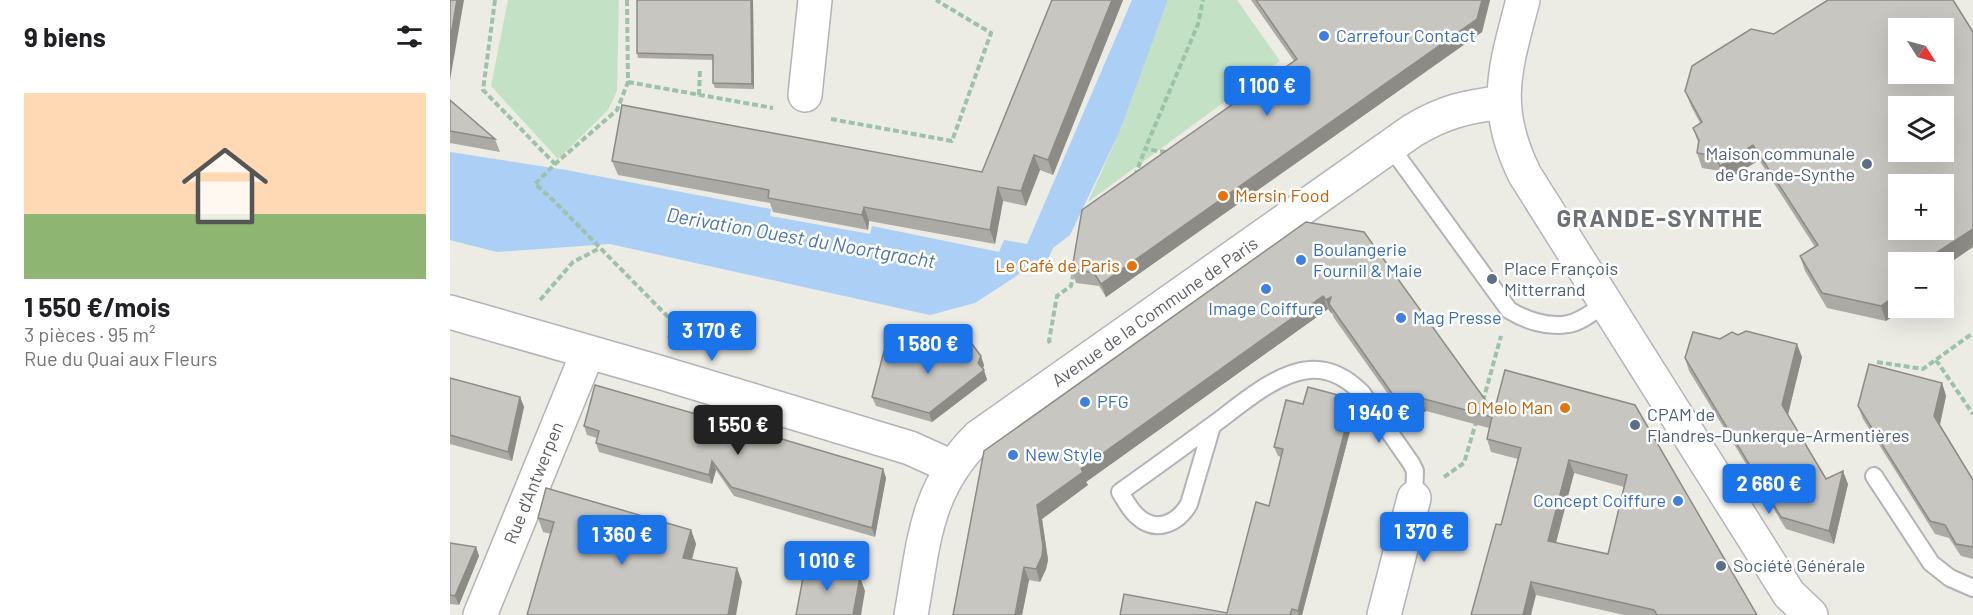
<!DOCTYPE html>
<html lang="fr">
<head>
<meta charset="utf-8">
<style>
  :root { --surface:#fff; --page:#f6f6f6; --text:#202124; --muted:#757577; --accent:#1a73e8 }
  body { margin:0; font-family:Barlow,sans-serif; background:var(--page); color:var(--text); height:100vh; display:flex; flex-direction:column; font-size:22px; white-space:nowrap }
  * { box-sizing:border-box; margin:0 }
  p { font-size:20px; color:var(--muted) }
  .icon { flex:none; width:33px; height:33px; fill:none; stroke:currentColor; stroke-width:2; stroke-linecap:round; stroke-linejoin:round }
  .map { position:relative; flex:1; overflow:hidden }
  .side { display:flex; flex-direction:column; background:var(--surface); width:450px }
  .side>* { flex:none }
  .needle { width:39px; rotate:126deg }
  .buttons { position:absolute; left:1438px; top:18px; display:grid; gap:12px }
  .buttons a { display:grid; place-items:center; width:66px; height:66px; border-radius:0px; background:var(--surface); box-shadow:0 6px 24px #0002; font-size:30px }
  .price { position:absolute; translate:-50% -51px; padding:0 14px; border-radius:6px; background:var(--accent); color:#fff; font-size:20px; line-height:39px; filter:drop-shadow(0 2px 3px #0008) }
  .price::after { content:''; position:absolute; left:50%; top:36px; width:18px; height:14px; margin-left:-9px; background:inherit; clip-path:polygon(0 0,100% 0,50% 100%) }
  .price.selected { background:#222; color:#fff }
  ul { padding:0; list-style:none }
  li { display:grid; align-content:center; gap:12px; height:318px; padding:0 24px }
  li span { display:grid; place-items:center; height:186px; border-radius:0px; color:#555 }
  li>.icon { margin-inline-start:auto }
  span .icon { width:108px; height:108px; fill:#fffc; stroke-width:1 }
  li b { font-size:26px }
  h2 { display:flex; justify-content:space-between; align-items:center; height:72px; padding:0 24px; font-size:26px }
  main { display:flex; flex:1; min-height:0 }
  .map>svg:first-child { display:block }
  .grass { fill:#c3e1c5 }
  .water { fill:#abcff5 }
  .lines { fill:none; stroke-linecap:round; stroke-linejoin:round }
  .stream { stroke:#abcff5; stroke-width:12 }
  .lane-casing { stroke:#b1b3b7; stroke-width:20 }
  .street-casing { stroke:#b1b3b7; stroke-width:36 }
  .secondary-casing { stroke:#b3b5b9; stroke-width:36 }
  .path { stroke:#9cc2a9; stroke-width:4; stroke-dasharray:6 3; stroke-linecap:butt }
  .lane { stroke:#fff; stroke-width:16 }
  .street { stroke:#fff; stroke-width:33 }
  .secondary { stroke:#fff; stroke-width:33 }
  .wall { fill:#acaaa5; fill-rule:evenodd }
  .shaded-wall { fill:#8c8b86 }
  .building { fill:#c8c6c0; stroke:#8c8b86; stroke-width:1.5; fill-rule:evenodd }
  .shop-dot { fill:#3f7fe0; stroke:#fff; stroke-width:2 }
  .service-dot { fill:#5c6f8a; stroke:#fff; stroke-width:2 }
  .food-dot { fill:#e8710a; stroke:#fff; stroke-width:2 }
  .labels { text-anchor:middle; stroke-width:5; stroke-linejoin:round; paint-order:stroke }
  .shop-label { font-size:18px; fill:#366cbe; stroke:#fff; text-anchor:start }
  .service-label { font-size:18px; fill:#4e5e75; stroke:#fff; text-anchor:start }
  .food-label { font-size:18px; fill:#c56008; stroke:#fff; text-anchor:end }
  .street-label { font-size:18px; fill:#5c5e62; stroke:#fff }
  .water-label { font-size:20px; font-style:italic; fill:#4d75ae; stroke:#fff }
  .district-label { font-size:24px; font-weight:bold; letter-spacing:1.5px; fill:#6d7074; stroke:#fff }
</style>
</head>
<body>
<main>
<section class="side">
<h2>9 biens<svg class="icon" aria-label="filters" viewBox="0 0 24 24"><path d="M4 7h16M4 17h16"/><circle cx="9" cy="7" r="2"/><circle cx="15" cy="17" r="2"/></svg></h2>
<ul>
<li><span style="background:linear-gradient(#ffd9b3 65%,#8fb573 0)"><svg class="icon" aria-label="home" viewBox="0 0 24 24"><path d="M3 11l9-7 9 7M6 9v11h12V9"/></svg></span><div><b>1 550 €/mois</b><p>3 pièces · 95 m²</p><p>Rue du Quai aux Fleurs</p></div></li>
</ul>
</section>
<div class="map">
<svg width="1523" height="615" viewBox="0 0 1523 615">
  <rect width="100%" height="100%" fill="#ecebe4"/>
  <!-- grass -->
  <path class="grass" d="M58,0H169L167,91L158,110L108,159L41,86Z
    M718,0H787L830,61L638,202L670,131Z"/>
  <!-- water -->
  <path class="water" d="M682,0H718L670,131L620,235L565,277L525,303L480,315L160,244L47,252L0,240V152L116,170L321,209L320,216L420,234L422,226L549,252L554,240L577,244Z"/>
  <g class="lines">
    <!-- stream -->
    <path class="stream" d="M566,265H589L599,242"/>
    <defs>
      <path id="lane" d="M940,146L1059,310C1075,320 1098,328 1118,324C1131,322 1144,311 1155,304
        M762,426L739,504C728,523 706,534 687,516C680,510 675,500 670,492C700,471 730,449 760,427C787,408 824,373 859,370C880,368 897,378 912,393L961,463L965,471L964,498
        M1424,476L1481,563L1500,578L1523,588"/>
      <path id="street" d="M355,95L365,0
        M0,312L212,373L460,448L502,467
        M30,615L138,352
        M934,615L964,498"/>
      <path id="secondary" d="M1073,0C1055,69 1041,107 1075,175L1339,594L1361,615
        M461,615C474,544 474,491 528,437L962,131C995,111 1016,107 1053,102"/>
    </defs>
    <!-- lane casing -->
    <use href="#lane" class="lane-casing"/>
    <!-- street casing -->
    <use href="#street" class="street-casing"/>
    <!-- secondary casing -->
    <use href="#secondary" class="secondary-casing"/>
    <!-- path -->
    <path class="path" d="M45,0L33,90L105,164
      M177,0L178,82L167,110L105,164L85,184L104,201L223,322L219,338
      M178,82L323,108
      M249,95L250,69
      M381,119L502,141L541,33L486,0
      M716,152L695,149L748,24L753,0
      M685,176L695,149
      M90,300L123,262L150,248
      M600,343L599,341L607,296L621,286L624,270
      M1486,360L1523,414
      M1427,362L1473,369L1523,333
      M1033,401L1051,336
      M994,477L1014,463L1027,419"/>
    <!-- lane -->
    <use href="#lane" class="lane"/>
    <!-- street -->
    <use href="#street" class="street"/>
    <!-- secondary -->
    <use href="#secondary" class="secondary"/>
  </g>
  <!-- wall -->
  <path class="wall" d="M187,0H303L304,89L265,88L263,83V60L188,58L187,53Z
    M602,0H673L603,175L590,170L576,206L553,201L545,244L419,221L418,230L323,212L320,203L168,175L162,161L532,172Z
    M801,0H1040L1032,32L656,297L649,286L626,283L622,269L844,61Z
    M1235,91L1449,262L1436,321L1377,308L1355,271L1350,256L1365,247L1309,160L1276,181L1270,171L1252,168L1247,153L1248,142L1243,128L1250,123L1241,106Z
    M0,100L45,139L50,152L0,143Z
    M856,222L1044,412L1185,405L1307,615H1174L1086,595L1051,525L1068,459L1041,452L1037,439L1039,428L976,411L958,422L884,318L882,313H881L878,309L636,482L638,485L592,519L598,560L596,569L590,582L579,580L572,615H503ZM1124,473L1174,487L1158,554L1106,543Z
    M1270,339L1352,357L1338,415L1376,479L1398,484L1384,544L1336,529L1239,371L1235,358Z
    M465,360L534,365L533,369L537,380L482,422L426,406L422,397Z
    M0,378L70,397L74,407L62,461L0,444Z
    M1492,383L1496,396L1490,425L1523,480V559L1511,556L1499,538L1485,534L1413,419L1408,406Z
    M903,399L906,408L852,615H670L777,613L819,506L831,457L828,456L824,447L853,404Z
    M247,417L433,469L436,478L425,537L284,496L266,470L262,484L149,452L146,443L147,438L137,435L134,426Z
    M88,518L241,530L246,544L242,560L287,568L292,582L93,532Z
    M0,543L26,547L29,556L9,605L0,604Z"/>
  <!-- shaded-wall -->
  <path class="shaded-wall" d="M7,0H14L0,80V41Z
    M301,0H303L304,89L302,84Z
    M662,0H673L603,175L598,160Z
    M1032,0H1040L1032,32L656,297L651,284Z
    M1303,145L1309,160L1276,181L1270,166Z
    M584,155L590,170L576,206L571,191Z
    M548,187L553,201L545,244L540,230Z
    M414,207L419,221L418,230L412,215Z
    M1523,229V247L1494,267V262H1472Z
    M1449,293V308H1456L1436,321L1431,306Z
    M873,296L878,309L636,482L638,485L592,519L598,560L596,569L590,582L586,569L587,505L631,469Z
    M881,297L879,304L882,313H881L876,300Z
    M1347,344L1352,357L1337,418L1332,405Z
    M531,356L534,365L532,371L534,370L537,380L482,422L479,413L528,363Z
    M1492,383L1496,396L1489,428L1484,416Z
    M70,397L74,407L62,461L58,452Z
    M971,398L976,411L958,422L953,409Z
    M903,399L906,408L852,615H849L848,611Z
    M1119,460L1124,473L1103,554L1098,541Z
    M262,461L266,470L262,484L259,475Z
    M433,469L436,478L425,537L422,528Z
    M1393,471L1398,484L1384,544L1379,531Z
    M241,530L246,544L238,572L233,558Z
    M26,547L29,556L9,605L5,596Z
    M574,567L579,580L572,615H565Z
    M287,568L292,582L286,615H278Z
    M410,577L415,591L411,615H403Z
    M1081,582L1086,595L1081,615H1073Z"/>
  <!-- building -->
  <path class="building" d="M0,0H7L0,41Z
    M187,0H301L302,84L263,83V55L187,53Z
    M602,0H662L598,160L584,155L571,191L548,187L540,230L414,207L412,215L318,198L319,190L162,161L172,105L532,172Z
    M806,0H1032L1027,19L651,284L644,273L622,269L632,210L847,59Z
    M1378,0H1503L1523,32V229L1472,262H1449V293L1431,306L1372,293L1350,256L1368,245L1303,145L1270,166L1265,156L1247,153L1249,140L1243,128L1252,122L1235,91L1242,66L1301,29L1324,34ZM1449,28H1494V74H1449ZM1449,106H1494V152H1449ZM1449,184H1494V230H1449Z
    M0,100L45,139L0,131Z
    M856,222L914,232L1044,412L1055,370L1185,405L1307,615H1207L1204,610L1081,582L1073,615H1021L1046,524L1051,525L1071,448L1037,439L1042,417L971,398L953,409L879,304L881,297L876,300L873,296L631,469L633,472L587,505L593,547L592,556L586,569L574,567L565,615H503L534,451ZM1119,460L1177,475L1158,554L1098,541Z
    M506,331L511,338L519,340L531,356L528,363L534,370L479,413L422,397L434,351L465,360Z
    M1296,331L1347,344L1332,405L1376,479L1393,471L1379,531L1331,517L1235,358L1243,332L1270,339L1282,332L1288,335Z
    M1419,364L1492,383L1484,416L1523,480V547L1506,544L1495,525L1480,521L1408,406Z
    M0,378L70,397L58,452L0,435Z
    M145,385L246,414V416L281,427L315,436V434L433,469L422,528L281,487L262,461L259,475L146,443L149,431L134,426Z
    M858,387L903,399L848,611L842,609L840,615H670L674,594L777,613L806,502L819,506L833,449L824,447L836,400L853,404Z
    M96,488L241,530L233,558L287,568L278,615H77L104,522L88,518Z
    M0,543L26,547L5,596L0,595Z
    M356,562L410,577L403,615H346Z"/>
  <!-- markers -->
  <g class="shop-dot">
    <circle cx="874" cy="36" r="6"/>
    <circle cx="851" cy="260" r="6"/>
    <circle cx="816" cy="289" r="6"/>
    <circle cx="951" cy="318" r="6"/>
    <circle cx="635" cy="402" r="6"/>
    <circle cx="563" cy="455" r="6"/>
    <circle cx="1228" cy="501" r="6"/>
  </g>
  <g class="service-dot">
    <circle cx="1417" cy="164" r="6"/>
    <circle cx="1042" cy="279" r="6"/>
    <circle cx="1185" cy="425" r="6"/>
    <circle cx="1271" cy="566" r="6"/>
  </g>
  <g class="food-dot">
    <circle cx="773" cy="196" r="6"/>
    <circle cx="682" cy="266" r="6"/>
    <circle cx="1115" cy="408" r="6"/>
  </g>
  <g class="labels">
    <!-- shop labels -->
    <g class="shop-label">
      <text x="886" y="42">Carrefour Contact</text>
      <text x="863" y="256">Boulangerie<tspan x="863" dy="21">Fournil &amp; Maie</tspan></text>
      <text x="816" y="315" text-anchor="middle">Image Coiffure</text>
      <text x="963" y="324">Mag Presse</text>
      <text x="647" y="408">PFG</text>
      <text x="575" y="461">New Style</text>
      <text x="1216" y="507" text-anchor="end">Concept Coiffure</text>
    </g>
    <!-- service labels -->
    <g class="service-label">
      <text x="1405" y="160" text-anchor="end">Maison communale<tspan x="1405" dy="21">de Grande-Synthe</tspan></text>
      <text x="1054" y="275">Place François<tspan x="1054" dy="21">Mitterrand</tspan></text>
      <text x="1197" y="421">CPAM de<tspan x="1197" dy="21">Flandres-Dunkerque-Armentières</tspan></text>
      <text x="1283" y="572">Société Générale</text>
    </g>
    <!-- food labels -->
    <g class="food-label">
      <text x="785" y="202" text-anchor="start">Mersin Food</text>
      <text x="670" y="272">Le Café de Paris</text>
      <text x="1103" y="414">O Melo Man</text>
    </g>
    <!-- street labels -->
    <g class="street-label">
      <text transform="translate(705 312) rotate(-35)" y="6">Avenue de la Commune de Paris</text>
      <text transform="translate(84 483) rotate(-68)" y="6">Rue d'Antwerpen</text>
    </g>
    <!-- water labels -->
    <g class="water-label">
      <text transform="translate(351 238) rotate(10)" y="7">Derivation Ouest du Noortgracht</text>
    </g>
    <!-- district labels -->
    <g class="district-label">
      <text x="1210" y="227">GRANDE-SYNTHE</text>
    </g>
  </g>
</svg>
<div class="buttons">
<a><svg class="needle" viewBox="-14 -14 28 28"><path d="M0-13l5 13h-10z" fill="#e53935"/><path d="M0 13l5-13h-10z" fill="#757577"/></svg></a>
<a><svg class="icon" aria-label="layers" viewBox="0 0 24 24"><path d="M12 4l9 5-9 5-9-5zM3 14l9 5 9-5"/></svg></a>
<a>+</a>
<a>−</a>
</div>
<b class="price" style="left:817px;top:117px">1 100 €</b>
<b class="price" style="left:262px;top:362px">3 170 €</b>
<b class="price" style="left:478px;top:375px">1 580 €</b>
<b class="price" style="left:929px;top:444px">1 940 €</b>
<b class="price selected" style="left:288px;top:456px">1 550 €</b>
<b class="price" style="left:1319px;top:515px">2 660 €</b>
<b class="price" style="left:974px;top:563px">1 370 €</b>
<b class="price" style="left:172px;top:566px">1 360 €</b>
<b class="price" style="left:377px;top:592px">1 010 €</b>
</div>
</main>
</body>
</html>
